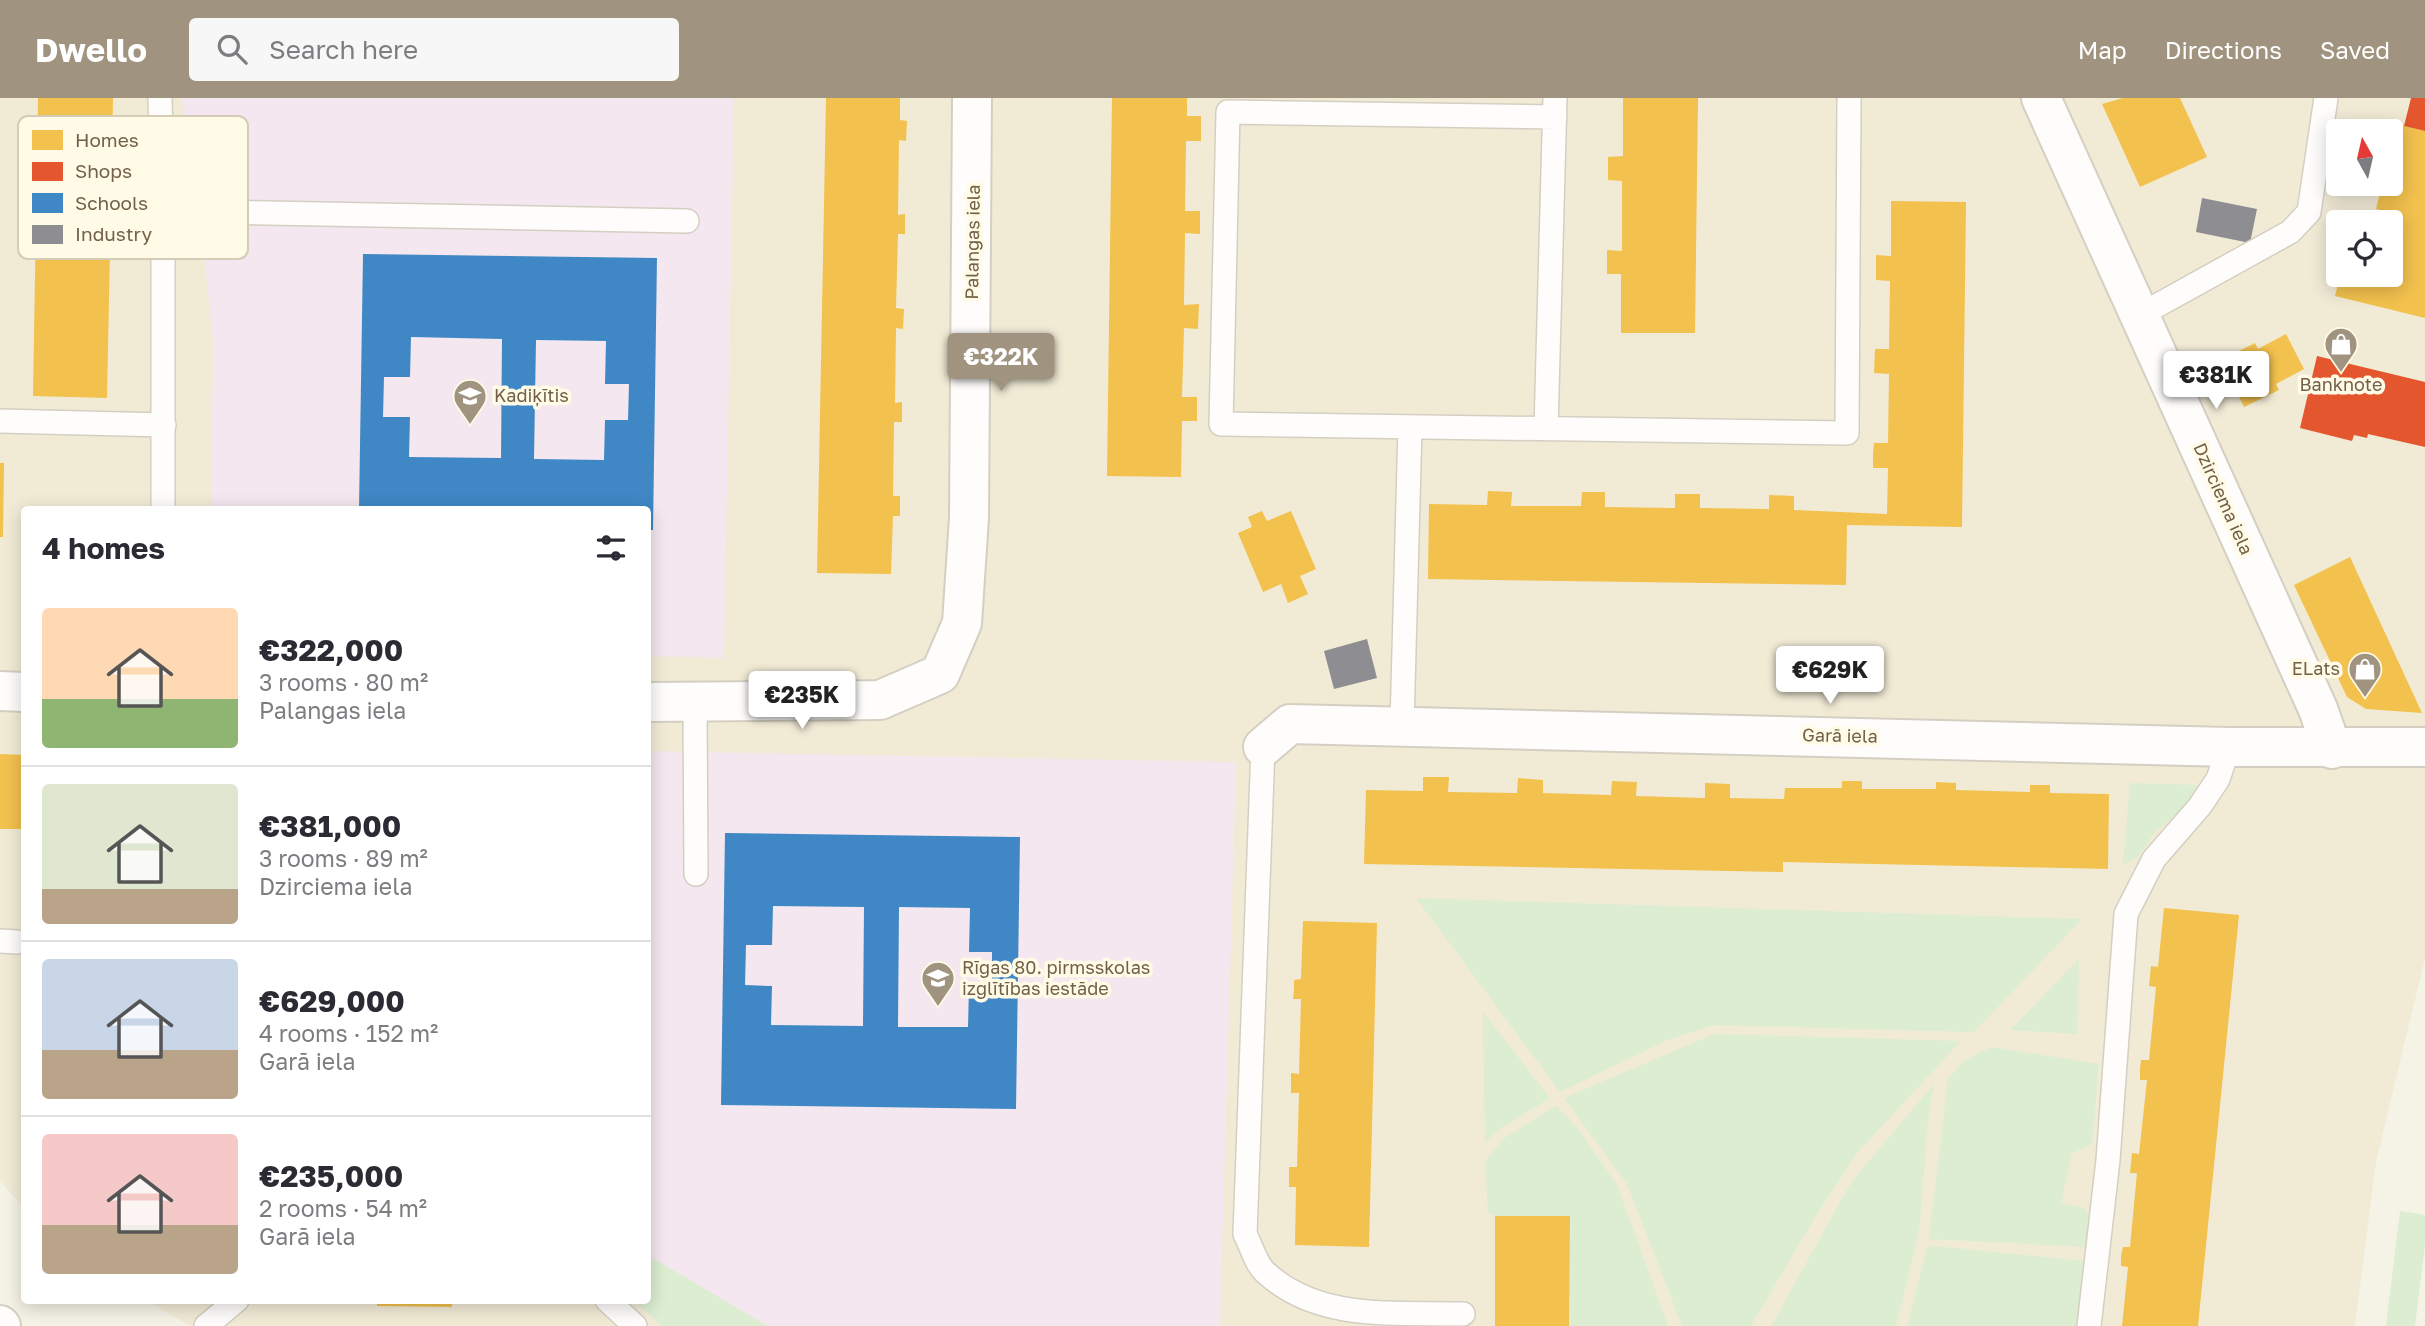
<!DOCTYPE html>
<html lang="en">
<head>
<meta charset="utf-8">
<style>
  :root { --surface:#fff; --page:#f7f7f7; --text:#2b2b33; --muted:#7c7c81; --line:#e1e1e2; --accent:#a0937f }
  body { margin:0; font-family:"Golos Text",sans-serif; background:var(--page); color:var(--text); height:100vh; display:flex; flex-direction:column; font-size:26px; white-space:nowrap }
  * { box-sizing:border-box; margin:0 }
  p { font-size:23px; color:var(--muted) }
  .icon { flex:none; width:38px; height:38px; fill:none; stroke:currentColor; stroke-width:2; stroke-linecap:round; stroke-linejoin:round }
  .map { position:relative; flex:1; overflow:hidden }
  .sheet { position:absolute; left:21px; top:408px; width:630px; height:798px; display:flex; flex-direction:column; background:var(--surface); border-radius:7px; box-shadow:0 4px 18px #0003 }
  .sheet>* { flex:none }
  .needle { width:46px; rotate:352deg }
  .controls { position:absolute; left:2326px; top:21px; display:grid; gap:14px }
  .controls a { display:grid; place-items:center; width:77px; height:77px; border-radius:7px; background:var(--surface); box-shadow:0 4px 18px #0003; font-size:35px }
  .price { position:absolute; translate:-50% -60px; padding:0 16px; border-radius:7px; background:#fff; color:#222; font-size:23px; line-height:46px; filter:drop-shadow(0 2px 4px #0008) }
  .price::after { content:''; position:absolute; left:50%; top:42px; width:21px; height:16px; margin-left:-10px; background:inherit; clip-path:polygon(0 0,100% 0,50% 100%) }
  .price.on { background:var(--accent); color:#fff }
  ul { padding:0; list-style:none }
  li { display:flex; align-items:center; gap:21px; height:175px; padding:0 21px }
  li+li { border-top:2px solid var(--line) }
  li span { display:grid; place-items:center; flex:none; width:196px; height:140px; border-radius:7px; color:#555 }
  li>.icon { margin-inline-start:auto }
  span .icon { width:84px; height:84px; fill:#fffc; stroke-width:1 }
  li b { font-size:30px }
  h2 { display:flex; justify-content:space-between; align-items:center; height:84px; padding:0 21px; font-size:30px }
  header { display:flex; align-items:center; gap:42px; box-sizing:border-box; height:98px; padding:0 35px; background:var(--accent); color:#fff }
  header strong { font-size:33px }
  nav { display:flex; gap:38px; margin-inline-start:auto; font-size:24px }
  .search { width:490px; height:63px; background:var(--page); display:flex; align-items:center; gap:18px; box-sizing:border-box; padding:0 24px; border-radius:7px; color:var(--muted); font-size:26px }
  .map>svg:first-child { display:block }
  .residential { fill:#f1ebd6; fill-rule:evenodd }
  .education { fill:#f4e7ef }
  .green { fill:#dcedd1 }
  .homes { fill:#f2c14e }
  .shops { fill:#e4572e }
  .schools { fill:#3f88c5; fill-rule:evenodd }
  .industry { fill:#8d8d92 }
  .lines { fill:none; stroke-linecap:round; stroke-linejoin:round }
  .service-casing { stroke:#d4cfc2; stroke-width:26 }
  .minor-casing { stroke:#d4cfc2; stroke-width:42 }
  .tertiary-casing { stroke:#d4cfc2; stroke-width:42 }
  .service { stroke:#fefdfb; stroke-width:23 }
  .minor { stroke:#fefdfb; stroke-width:38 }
  .tertiary { stroke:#fefdfb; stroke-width:38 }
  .labels { text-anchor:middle; stroke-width:7; stroke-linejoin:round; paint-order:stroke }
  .street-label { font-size:18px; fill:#726048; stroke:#fffbe6 }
  .poi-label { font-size:18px; fill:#726048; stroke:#fffbe6; text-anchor:start }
  .key { fill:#fffbe6; stroke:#d5ccb7; stroke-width:2 }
  .key-label { font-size:19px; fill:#726048 }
</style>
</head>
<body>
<header>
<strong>Dwello</strong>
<div class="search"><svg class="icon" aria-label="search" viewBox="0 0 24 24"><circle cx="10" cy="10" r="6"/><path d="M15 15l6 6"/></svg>Search here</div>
<nav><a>Map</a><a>Directions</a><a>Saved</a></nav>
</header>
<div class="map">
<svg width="2425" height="1228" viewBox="0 0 2425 1228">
  <rect width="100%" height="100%" fill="#f5f3e6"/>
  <!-- residential -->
  <path class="residential" d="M0,0H2425V860L2376,1064L2355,1228H190L146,1202H648V411H24V1110L0,1083ZM2338,33H2390V86H2338ZM2338,124H2390V177H2338Z"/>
  <!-- education -->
  <path class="education" d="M181,0H734L724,560L648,558V411H211L213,244L200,114Z
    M648,653L1236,664L1220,1228H768L648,1158Z"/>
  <!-- green -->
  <path class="green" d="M2130,685L2198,687L2183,710L2154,735L2138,759L2123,767Z
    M1416,800L2082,821L1974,934L1714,927L1665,943L1560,994Z
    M2079,861L2077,936L2010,932Z
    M1483,914L1550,1000L1498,1032L1485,1045Z
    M1714,936L1961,943L1857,1055L1817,1116L1751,1228H1682L1627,1086L1564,1000Z
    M1991,949L2099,966L2092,1046L2072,1055L2061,1105L2085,1110L2092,1125L2087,1149L1929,1141L1948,981L1963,963Z
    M1934,986L1928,1022L1919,1134L1896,1228H1771L1852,1083Z
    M1556,1007L1579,1032L1617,1087L1668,1228H1569V1118H1495L1488,1114L1485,1064L1503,1041Z
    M2400,1113L2425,1117V1147L2415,1228H2386Z
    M1935,1148L2084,1163L2076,1228H1907L1927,1150Z
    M648,1155L649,1158L768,1228H662L634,1202H648Z"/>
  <!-- homes -->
  <path class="homes" d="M38,0H113L107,300L33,298Z
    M826,0H900V22L907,23L906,43L899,42L898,117L905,116V136H898L896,210L904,211L903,231L896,230L895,305L902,304V324H894L893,398H900V418H893L891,476L817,475Z
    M1112,0H1187V18H1201V43H1186L1185,113H1200V136L1185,135L1184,207L1199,206L1198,231L1184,230L1182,299H1197V323H1182L1181,379L1107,378Z
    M1623,0H1698L1695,235H1621V176H1607V152L1622,153V83L1608,82V59L1623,58Z
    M2123,0H2180L2207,59L2140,89L2102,6Z
    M2397,26L2425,33V220L2335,198L2340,177H2390V147L2398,117L2376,111L2382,86H2390V53Z
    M1891,103L1966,104L1962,429L1847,427L1846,487L1428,481L1429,406L1487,407L1488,393L1512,394L1511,408H1581L1582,394H1605V409L1675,410V396H1700V410L1769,411V397L1794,398V412L1887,416L1888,370H1873V357L1874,345H1888L1889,276L1874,275L1875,251H1889L1890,183L1876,182V157L1891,158Z
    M2286,236L2304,271L2276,286L2279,292L2244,309L2221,262L2255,245L2258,251Z
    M0,365H4L3,439H0Z
    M1262,413L1267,423L1291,413L1316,471L1300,478L1308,496L1288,505L1281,486L1263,494L1238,435L1252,429L1248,419Z
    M2350,459L2422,615L2366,611L2347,599L2294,487Z
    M0,656L24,657V731H0Z
    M1423,679H1449L1448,694L1517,695L1518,680L1543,682V695L1611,697L1612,683L1637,684L1636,698L1705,700V685L1730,686V700L1784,701L1785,690H1842V683H1862V691H1936V684L1956,685V692L2030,694V687H2050V695L2109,696L2108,771L1783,764V774L1364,766L1366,692L1423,693Z
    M2164,810L2239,817L2198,1228H2122L2128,1169L2121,1168V1158L2123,1149H2130L2137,1075H2130L2132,1055L2139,1056L2147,982H2140V971L2141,962H2149L2156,889L2149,888L2151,868L2158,869Z
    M1303,823L1377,825L1369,1149L1295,1147L1296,1089H1289V1069H1297L1299,995H1291V975L1299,976L1301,901H1293L1294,891V882L1301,881Z
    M1495,1118H1570L1569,1228H1495Z
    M377,1202H452V1209L377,1208Z"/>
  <!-- shops -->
  <path class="shops" d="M2411,0H2425V33L2404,28Z
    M2317,258L2425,284V349L2368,336L2367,340L2354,337L2352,343L2300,330Z"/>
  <!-- schools -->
  <path class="schools" d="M363,156L657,160L653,432H648V411H359ZM411,239L502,241L501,360L409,359L410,319H383L384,279H410ZM536,242L606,243L605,286H629L628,322H605L604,362L534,361Z
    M725,735L1020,739L1016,1011L721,1007ZM773,808L864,809L863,928L771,927L772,888L745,887L746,847H772ZM899,809L970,810L969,854H992V890L969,889L968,929H898Z"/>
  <!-- industry -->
  <path class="industry" d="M2202,100L2257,111L2250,145L2196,134Z
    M1367,541L1377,580L1334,591L1324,553Z"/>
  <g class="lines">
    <defs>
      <path id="service" d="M160,0L163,113V411
        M1555,19L1228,14L1221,326L1847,335L1849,0
        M163,113L687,123
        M2140,217L2290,134L2309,114L2326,0
        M0,323L164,327
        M1546,331L1555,0
        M695,606L696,776
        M1402,627L1410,329
        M1263,649L1245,1136C1251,1147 1256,1166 1265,1174C1318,1224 1397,1214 1463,1216
        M0,843L17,844
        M607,1202L635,1228
        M206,1228L237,1202
        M2089,1228L2108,1062L2126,816L2154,761L2200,708L2218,681L2229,649"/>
      <path id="minor" d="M2041,0L2318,611L2332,651
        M0,593L24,594
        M648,604L880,602L940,576L962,525L969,420L972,0
        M1263,649L1290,626L2229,649H2425"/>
      <path id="tertiary" d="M0,1227L1,1228"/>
    </defs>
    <!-- service casing -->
    <use href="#service" class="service-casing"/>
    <!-- minor casing -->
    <use href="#minor" class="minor-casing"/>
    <!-- tertiary casing -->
    <use href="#tertiary" class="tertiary-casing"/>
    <!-- service -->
    <use href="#service" class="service"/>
    <!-- minor -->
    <use href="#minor" class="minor"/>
    <!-- tertiary -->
    <use href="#tertiary" class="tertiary"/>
  </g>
  <!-- icons -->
  <defs>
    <symbol id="shop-pin" viewBox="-11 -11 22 30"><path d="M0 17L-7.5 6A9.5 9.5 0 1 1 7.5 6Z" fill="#a0937f" stroke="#fffbe6"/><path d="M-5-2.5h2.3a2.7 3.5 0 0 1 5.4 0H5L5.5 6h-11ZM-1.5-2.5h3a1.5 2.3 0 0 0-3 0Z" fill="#fff"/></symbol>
    <symbol id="school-pin" viewBox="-11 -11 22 30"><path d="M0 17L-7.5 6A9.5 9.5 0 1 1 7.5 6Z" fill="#a0937f" stroke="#fffbe6"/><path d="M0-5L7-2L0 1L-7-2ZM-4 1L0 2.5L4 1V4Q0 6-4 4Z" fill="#fff"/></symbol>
  </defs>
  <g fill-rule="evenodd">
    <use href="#shop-pin" x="2322" y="227" width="38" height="52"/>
    <use href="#school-pin" x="451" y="279" width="38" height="52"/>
    <use href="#shop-pin" x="2346" y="552" width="38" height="52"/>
    <use href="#school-pin" x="919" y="861" width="38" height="52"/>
  </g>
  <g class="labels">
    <!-- street labels -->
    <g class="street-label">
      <text transform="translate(973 144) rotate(-89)" y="6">Palangas iela</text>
      <text transform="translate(2223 401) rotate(66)" y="6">Dzirciema iela</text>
      <text transform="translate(1840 638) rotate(1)" y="6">Garā iela</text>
    </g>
    <!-- poi labels -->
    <g class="poi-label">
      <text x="2341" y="293" text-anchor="middle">Banknote</text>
      <text x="494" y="304">Kadiķītis</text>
      <text x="2340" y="577" text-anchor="end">ELats</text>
      <text x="962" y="876">Rīgas 80. pirmsskolas<tspan x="962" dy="21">izglītības iestāde</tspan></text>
    </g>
  </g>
  <!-- legend -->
  <rect x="18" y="18" width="230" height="143" rx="10" class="key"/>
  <rect x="32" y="32" width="31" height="20" fill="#f2c14e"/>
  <rect x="32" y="64" width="31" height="19" fill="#e4572e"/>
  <rect x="32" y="95" width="31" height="20" fill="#3f88c5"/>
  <rect x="32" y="127" width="31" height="19" fill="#8d8d92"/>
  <g class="key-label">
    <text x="75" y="49">Homes</text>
    <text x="75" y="80">Shops</text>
    <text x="75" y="112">Schools</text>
    <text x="75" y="143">Industry</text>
  </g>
</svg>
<div class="controls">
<a><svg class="needle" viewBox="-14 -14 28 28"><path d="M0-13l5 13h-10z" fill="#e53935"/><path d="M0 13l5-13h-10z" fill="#7c7c81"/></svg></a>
<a><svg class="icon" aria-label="locate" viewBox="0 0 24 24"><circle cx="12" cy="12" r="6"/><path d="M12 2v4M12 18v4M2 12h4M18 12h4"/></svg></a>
</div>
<b class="price on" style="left:1001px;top:295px">€322K</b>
<b class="price" style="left:2216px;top:313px">€381K</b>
<b class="price" style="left:1830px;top:608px">€629K</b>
<b class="price" style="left:802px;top:633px">€235K</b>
<section class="sheet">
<h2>4 homes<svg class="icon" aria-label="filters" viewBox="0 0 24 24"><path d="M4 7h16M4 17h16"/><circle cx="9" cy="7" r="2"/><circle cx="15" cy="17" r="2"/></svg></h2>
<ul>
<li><span style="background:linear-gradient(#ffd9b3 65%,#8fb573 0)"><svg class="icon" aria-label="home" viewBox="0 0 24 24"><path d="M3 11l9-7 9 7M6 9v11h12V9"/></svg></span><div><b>€322,000</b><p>3 rooms · 80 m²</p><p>Palangas iela</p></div></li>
<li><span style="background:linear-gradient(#dfe7d0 75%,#b9a48a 0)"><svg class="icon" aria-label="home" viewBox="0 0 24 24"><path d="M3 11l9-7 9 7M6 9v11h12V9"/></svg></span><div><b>€381,000</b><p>3 rooms · 89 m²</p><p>Dzirciema iela</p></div></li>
<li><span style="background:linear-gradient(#c9d6e8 65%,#b9a48a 0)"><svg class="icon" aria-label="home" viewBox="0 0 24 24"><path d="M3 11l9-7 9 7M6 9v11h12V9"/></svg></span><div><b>€629,000</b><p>4 rooms · 152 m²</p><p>Garā iela</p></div></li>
<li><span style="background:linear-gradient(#f6c9c9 65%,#b9a48a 0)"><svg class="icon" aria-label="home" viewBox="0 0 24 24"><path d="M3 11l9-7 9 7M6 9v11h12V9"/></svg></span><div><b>€235,000</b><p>2 rooms · 54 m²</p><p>Garā iela</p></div></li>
</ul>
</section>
</div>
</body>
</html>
